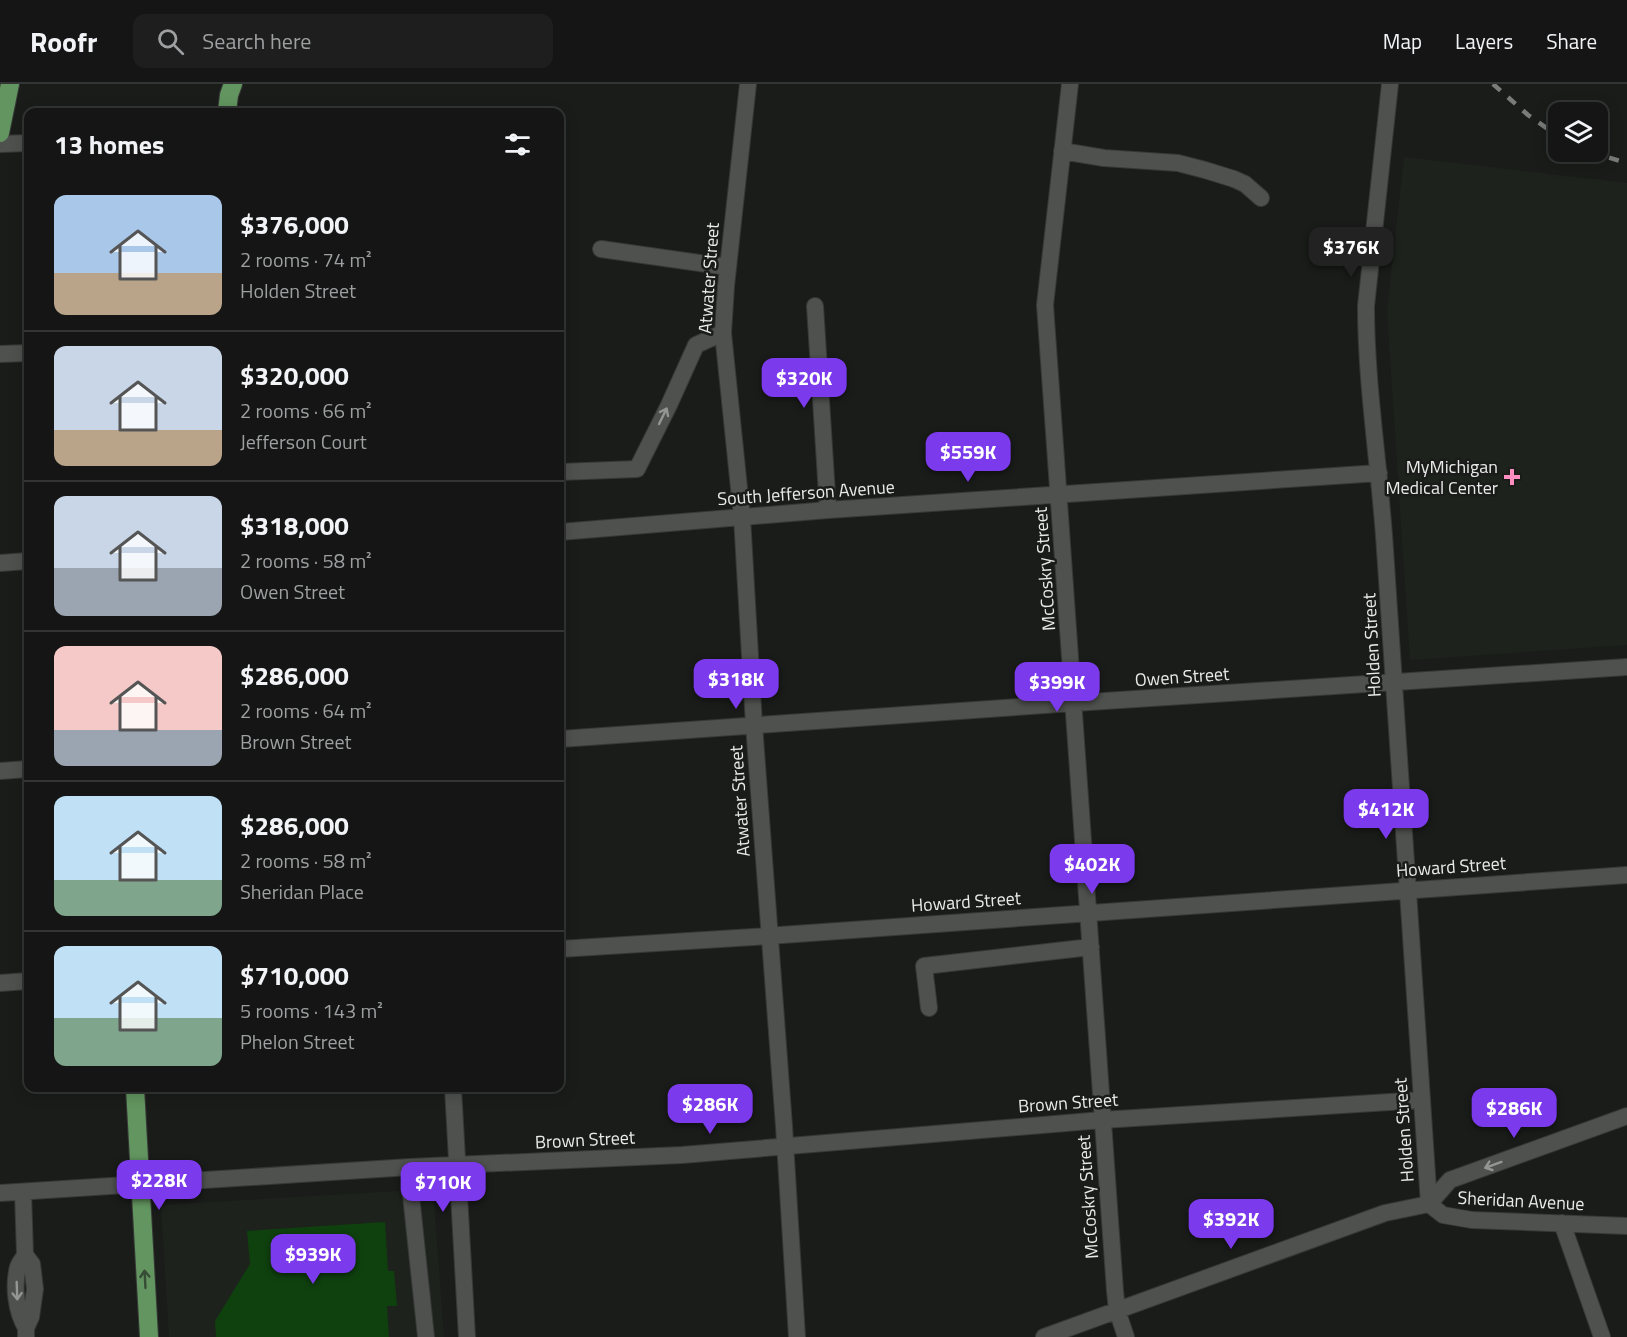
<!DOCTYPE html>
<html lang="en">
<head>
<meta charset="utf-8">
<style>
  :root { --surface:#141514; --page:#1d1e1d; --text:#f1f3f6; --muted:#9d9fa0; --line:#333434; --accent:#7c3aed }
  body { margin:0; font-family:"Titillium Web",sans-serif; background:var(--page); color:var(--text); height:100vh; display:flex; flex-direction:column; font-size:22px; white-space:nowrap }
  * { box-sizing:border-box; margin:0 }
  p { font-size:20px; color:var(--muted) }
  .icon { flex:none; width:33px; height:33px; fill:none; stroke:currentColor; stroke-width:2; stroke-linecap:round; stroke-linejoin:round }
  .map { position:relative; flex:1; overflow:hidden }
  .panel { position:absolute; left:24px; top:24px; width:540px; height:984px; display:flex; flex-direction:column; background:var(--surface); border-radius:12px; box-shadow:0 3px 15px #0003,0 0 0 2px var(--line) }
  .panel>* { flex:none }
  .tools { position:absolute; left:1548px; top:18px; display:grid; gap:12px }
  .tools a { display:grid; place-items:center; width:60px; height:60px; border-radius:12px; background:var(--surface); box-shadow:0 3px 15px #0003,0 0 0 2px var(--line); font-size:30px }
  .price { position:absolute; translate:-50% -51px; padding:0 14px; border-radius:12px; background:var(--accent); color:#fff; font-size:20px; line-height:39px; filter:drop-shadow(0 2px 3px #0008) }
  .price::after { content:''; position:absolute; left:50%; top:36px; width:18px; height:14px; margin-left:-9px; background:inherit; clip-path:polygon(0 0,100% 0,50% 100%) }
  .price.active { background:#222; color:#fff }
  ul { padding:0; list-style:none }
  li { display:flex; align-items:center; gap:18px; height:150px; padding:0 30px }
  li+li { border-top:2px solid var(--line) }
  li span { display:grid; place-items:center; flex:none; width:168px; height:120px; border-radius:12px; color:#555 }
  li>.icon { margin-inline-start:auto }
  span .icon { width:72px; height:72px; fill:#fffc; stroke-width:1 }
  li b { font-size:26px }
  h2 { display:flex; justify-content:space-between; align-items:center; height:72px; padding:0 30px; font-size:26px }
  header { display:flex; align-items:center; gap:36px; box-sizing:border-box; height:84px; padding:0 30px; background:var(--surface); border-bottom:2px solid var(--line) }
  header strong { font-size:28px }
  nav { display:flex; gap:33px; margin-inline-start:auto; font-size:21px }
  .search { width:420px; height:54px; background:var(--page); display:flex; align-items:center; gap:15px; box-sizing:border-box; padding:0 21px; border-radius:12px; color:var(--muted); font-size:22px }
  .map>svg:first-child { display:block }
  .built { fill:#1d231c }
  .building { fill:#0f410e }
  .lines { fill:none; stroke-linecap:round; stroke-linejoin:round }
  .minor-casing { stroke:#373937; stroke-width:18 }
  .major-casing { stroke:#373937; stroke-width:20 }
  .minor { stroke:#4f514f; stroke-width:16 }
  .major { stroke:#62955f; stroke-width:18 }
  .rail { stroke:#7a7c7a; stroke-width:4.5; stroke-dasharray:10 10; stroke-linecap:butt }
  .oneway { stroke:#949694 }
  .oneway2 { stroke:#374c36 }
  .poi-dot { fill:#fd8ebf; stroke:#1a1c1a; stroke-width:2 }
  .labels { text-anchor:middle; stroke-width:5; stroke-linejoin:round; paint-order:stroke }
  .street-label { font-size:18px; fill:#e9eae9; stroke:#1a1c1a }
  .poi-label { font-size:18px; fill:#e9eae9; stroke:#1a1c1a; text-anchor:end }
</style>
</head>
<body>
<header>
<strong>Roofr</strong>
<div class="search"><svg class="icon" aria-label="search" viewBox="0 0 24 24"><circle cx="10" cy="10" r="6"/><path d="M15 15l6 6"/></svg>Search here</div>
<nav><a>Map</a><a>Layers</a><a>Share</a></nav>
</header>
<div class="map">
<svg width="1627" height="1253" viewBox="0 0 1627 1253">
  <rect width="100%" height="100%" fill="#1a1c1a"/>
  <!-- built -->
  <path class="built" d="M1404,73L1627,99V561L1410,576L1387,226Z
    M433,1105L444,1253H169L161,1121Z"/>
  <!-- building -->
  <path class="building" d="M385,1138L388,1187H394L397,1222H387L389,1253H216L215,1237L250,1180L247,1147Z"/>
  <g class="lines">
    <defs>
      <path id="minor" d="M748,0L726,202L723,249L742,433L754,641L784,1042L797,1253
        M1070,0L1045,221L1115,1207L1117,1226L1126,1253
        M1390,0L1366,222C1366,304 1380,384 1385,466C1399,684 1413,902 1429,1120
        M0,60L28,59
        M1062,67L1104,74L1178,79L1205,86L1234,95L1245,100L1261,114
        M601,165L728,183
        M815,222L828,426
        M0,270L28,269
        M560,388L637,385L669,321L696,261L723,249
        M560,448L828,426L1379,389
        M0,479L28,477
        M560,655L1074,619L1627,583
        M0,687L28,685
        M560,865L753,853L1627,791
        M0,899L28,897
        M929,924L924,882L1091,863
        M453,1004L467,1253
        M410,1083V1102L426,1253
        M23,1108L25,1171L32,1180L35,1205L31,1233L26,1244V1253
        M0,1109L410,1083L682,1071L1102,1036L1422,1016
        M1429,1120L1450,1096L1627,1032
        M1429,1120L1443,1131L1472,1136L1627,1142
        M1562,1139L1602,1253
        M25,1171C23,1175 19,1179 18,1183C13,1202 16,1227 26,1244
        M1044,1253L1385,1129L1429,1120"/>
      <path id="major" d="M227,28L229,11L233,0
        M0,49L10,0
        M135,1004L149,1253"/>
    </defs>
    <!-- minor casing -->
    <use href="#minor" class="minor-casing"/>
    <!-- major casing -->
    <use href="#major" class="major-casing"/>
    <!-- minor -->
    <use href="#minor" class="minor"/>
    <!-- major -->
    <use href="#major" class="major"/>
    <!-- rail -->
    <path class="rail" d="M1493,0L1528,31L1558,52
      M1590,68L1627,79"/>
  </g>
  <!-- one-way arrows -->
  <defs><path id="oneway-shaft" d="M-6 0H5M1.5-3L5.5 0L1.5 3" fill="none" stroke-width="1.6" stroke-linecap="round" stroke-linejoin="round" transform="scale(1.5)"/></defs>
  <g class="oneway">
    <use href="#oneway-shaft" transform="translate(663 332) rotate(-64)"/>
    <use href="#oneway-shaft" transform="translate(1493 1081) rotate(160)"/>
    <use href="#oneway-shaft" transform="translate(17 1207) rotate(88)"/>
  </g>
  <use class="oneway2" href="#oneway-shaft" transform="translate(145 1195) rotate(-93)"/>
  <!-- markers -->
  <path class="poi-dot" d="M1509 384h6v6h6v6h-6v6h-6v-6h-6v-6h6z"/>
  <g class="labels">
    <!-- street labels -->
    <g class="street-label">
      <text transform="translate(709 194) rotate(-86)" y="6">Atwater Street</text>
      <text transform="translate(806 409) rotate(-4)" y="6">South Jefferson Avenue</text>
      <text transform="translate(1045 485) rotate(-94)" y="6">McCoskry Street</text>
      <text transform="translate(1372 561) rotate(-93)" y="6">Holden Street</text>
      <text transform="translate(1182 593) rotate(-4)" y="6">Owen Street</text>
      <text transform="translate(740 717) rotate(-94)" y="6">Atwater Street</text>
      <text transform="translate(1451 783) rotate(-4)" y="6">Howard Street</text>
      <text transform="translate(966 818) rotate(-4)" y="6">Howard Street</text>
      <text transform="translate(1068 1019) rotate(-4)" y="6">Brown Street</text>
      <text transform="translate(1404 1046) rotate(-94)" y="6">Holden Street</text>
      <text transform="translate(585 1056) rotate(-3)" y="6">Brown Street</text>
      <text transform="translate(1088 1113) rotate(-94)" y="6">McCoskry Street</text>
      <text transform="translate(1521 1117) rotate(3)" y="6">Sheridan Avenue</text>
    </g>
    <!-- poi labels -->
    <g class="poi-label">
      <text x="1498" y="389">MyMichigan<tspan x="1498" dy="21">Medical Center</tspan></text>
    </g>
  </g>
</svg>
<div class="tools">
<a><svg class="icon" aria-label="layers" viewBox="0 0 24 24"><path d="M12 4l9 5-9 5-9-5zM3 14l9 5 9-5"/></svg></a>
</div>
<b class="price active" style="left:1351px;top:194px">$376K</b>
<b class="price" style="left:804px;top:325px">$320K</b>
<b class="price" style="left:968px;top:399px">$559K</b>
<b class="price" style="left:736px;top:626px">$318K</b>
<b class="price" style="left:1057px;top:629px">$399K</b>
<b class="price" style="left:1386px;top:756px">$412K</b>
<b class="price" style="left:1092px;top:811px">$402K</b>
<b class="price" style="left:710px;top:1051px">$286K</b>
<b class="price" style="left:1514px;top:1055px">$286K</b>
<b class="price" style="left:159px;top:1127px">$228K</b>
<b class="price" style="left:443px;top:1129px">$710K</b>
<b class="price" style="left:1231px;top:1166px">$392K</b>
<b class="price" style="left:313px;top:1201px">$939K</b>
<section class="panel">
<h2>13 homes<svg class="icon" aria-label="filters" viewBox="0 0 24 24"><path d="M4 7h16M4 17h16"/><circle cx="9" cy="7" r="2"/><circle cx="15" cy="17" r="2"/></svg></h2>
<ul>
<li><span style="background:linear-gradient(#a9c7e8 65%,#b9a48a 0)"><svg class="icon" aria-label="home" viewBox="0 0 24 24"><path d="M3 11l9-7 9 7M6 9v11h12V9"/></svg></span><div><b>$376,000</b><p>2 rooms · 74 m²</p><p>Holden Street</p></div></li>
<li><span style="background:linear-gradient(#c9d6e8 70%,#b9a48a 0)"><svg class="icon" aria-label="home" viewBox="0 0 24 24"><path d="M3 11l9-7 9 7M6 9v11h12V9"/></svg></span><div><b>$320,000</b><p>2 rooms · 66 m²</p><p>Jefferson Court</p></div></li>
<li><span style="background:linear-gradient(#c9d6e8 60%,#9aa5b1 0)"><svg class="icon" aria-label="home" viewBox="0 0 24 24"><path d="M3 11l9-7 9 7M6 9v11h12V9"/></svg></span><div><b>$318,000</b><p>2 rooms · 58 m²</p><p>Owen Street</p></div></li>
<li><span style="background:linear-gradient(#f6c9c9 70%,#9aa5b1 0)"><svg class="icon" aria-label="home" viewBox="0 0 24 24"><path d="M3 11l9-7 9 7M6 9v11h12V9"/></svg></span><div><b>$286,000</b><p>2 rooms · 64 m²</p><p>Brown Street</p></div></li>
<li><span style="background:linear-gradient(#bfe0f5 70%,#7fa58c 0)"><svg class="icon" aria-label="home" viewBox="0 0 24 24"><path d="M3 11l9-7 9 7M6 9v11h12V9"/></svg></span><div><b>$286,000</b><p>2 rooms · 58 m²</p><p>Sheridan Place</p></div></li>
<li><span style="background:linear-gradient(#bfe0f5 60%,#7fa58c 0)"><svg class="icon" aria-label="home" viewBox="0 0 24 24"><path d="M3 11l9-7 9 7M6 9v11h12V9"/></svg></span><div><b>$710,000</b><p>5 rooms · 143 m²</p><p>Phelon Street</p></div></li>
</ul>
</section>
</div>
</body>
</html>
